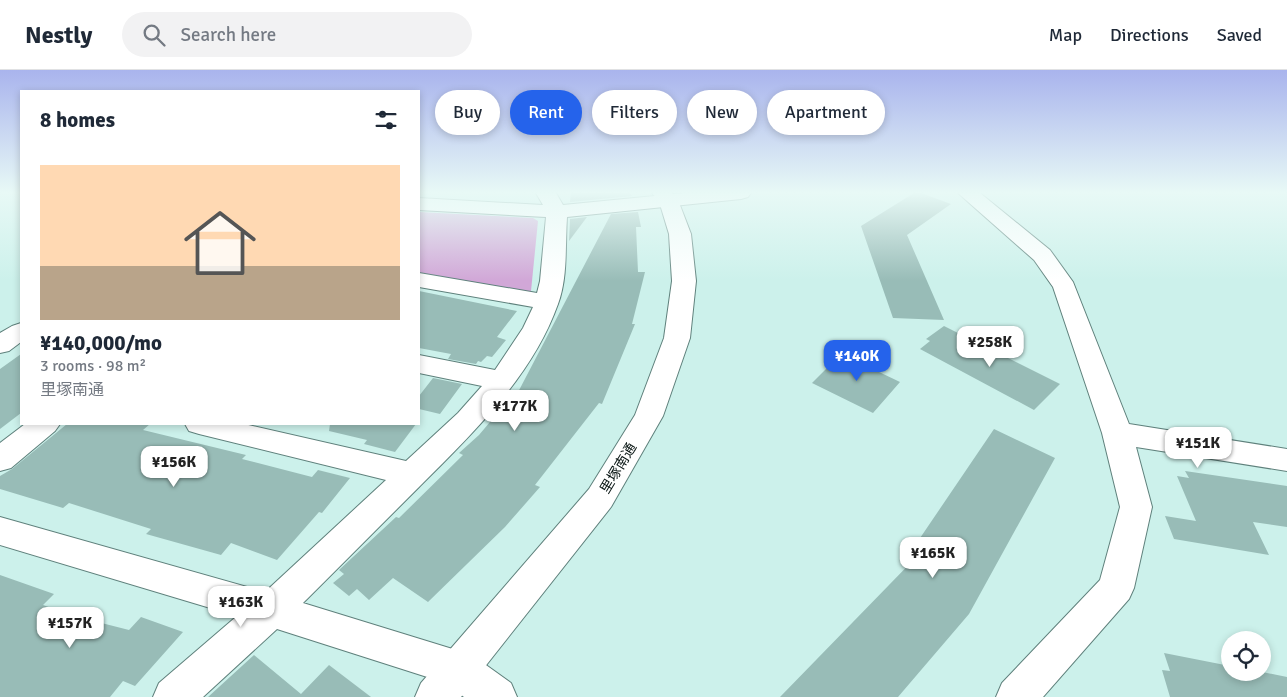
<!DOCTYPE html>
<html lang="en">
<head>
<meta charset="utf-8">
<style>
  :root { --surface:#fff; --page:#f2f2f3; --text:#1f2937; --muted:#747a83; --line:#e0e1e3; --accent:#2563eb }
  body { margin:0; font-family:Signika,"Noto Sans JP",sans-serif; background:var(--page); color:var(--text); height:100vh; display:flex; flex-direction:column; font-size:19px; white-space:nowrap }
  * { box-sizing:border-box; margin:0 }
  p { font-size:16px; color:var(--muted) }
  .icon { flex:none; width:28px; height:28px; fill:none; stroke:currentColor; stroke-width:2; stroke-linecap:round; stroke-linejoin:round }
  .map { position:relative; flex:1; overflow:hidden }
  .panel { position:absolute; left:20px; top:20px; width:400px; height:335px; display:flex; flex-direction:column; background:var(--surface); border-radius:0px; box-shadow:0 2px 8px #0003 }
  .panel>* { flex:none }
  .hud { position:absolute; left:435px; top:20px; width:475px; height:45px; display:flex; gap:10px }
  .tools { position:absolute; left:1221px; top:561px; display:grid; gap:10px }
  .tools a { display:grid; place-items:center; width:50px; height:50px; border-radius:50%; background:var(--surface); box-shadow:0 2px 8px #0003; font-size:25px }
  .price { position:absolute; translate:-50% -42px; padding:0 11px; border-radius:10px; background:#fff; color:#222; font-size:16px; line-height:32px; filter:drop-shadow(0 1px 2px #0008) }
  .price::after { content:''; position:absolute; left:50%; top:30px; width:15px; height:11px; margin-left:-8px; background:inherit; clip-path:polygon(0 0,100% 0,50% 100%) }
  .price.current { background:var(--accent); color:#fff }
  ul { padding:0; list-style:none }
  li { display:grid; align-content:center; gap:10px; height:265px; padding:0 20px }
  li span { display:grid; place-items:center; height:155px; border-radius:0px; color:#555 }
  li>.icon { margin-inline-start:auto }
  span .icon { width:90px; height:90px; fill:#fffc; stroke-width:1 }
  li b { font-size:21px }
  h2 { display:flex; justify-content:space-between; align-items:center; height:60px; padding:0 20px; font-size:21px }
  .chip { padding:0 18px; border-radius:22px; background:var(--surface); box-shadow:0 2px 8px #0003; font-size:18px; line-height:45px }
  .chip.current { background:var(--accent); color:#fff }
  header { display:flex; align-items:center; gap:30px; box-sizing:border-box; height:70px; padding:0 25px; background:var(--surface); border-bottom:1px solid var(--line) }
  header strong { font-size:24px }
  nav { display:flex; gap:28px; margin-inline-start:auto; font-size:18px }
  .search { width:350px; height:45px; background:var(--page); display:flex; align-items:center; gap:12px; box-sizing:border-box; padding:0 18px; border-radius:28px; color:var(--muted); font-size:19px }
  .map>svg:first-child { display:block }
  .green { fill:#d1a7d7 }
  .building { fill:#98bcb7 }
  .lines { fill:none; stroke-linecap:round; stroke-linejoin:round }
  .minor-casing { stroke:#5f817c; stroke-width:2 }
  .tertiary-casing { stroke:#5f817c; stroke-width:2 }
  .minor { fill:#fff; fill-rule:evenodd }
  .tertiary { fill:#fff; fill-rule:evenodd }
  .labels { text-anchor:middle; stroke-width:4.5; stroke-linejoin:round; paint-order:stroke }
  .street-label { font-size:14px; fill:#051210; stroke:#fff }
</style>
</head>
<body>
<header>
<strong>Nestly</strong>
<div class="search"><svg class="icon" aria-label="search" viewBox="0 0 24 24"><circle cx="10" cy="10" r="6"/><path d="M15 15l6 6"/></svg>Search here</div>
<nav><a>Map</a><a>Directions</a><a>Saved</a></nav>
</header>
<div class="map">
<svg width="1287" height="627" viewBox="0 0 1287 627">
  <rect width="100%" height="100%" fill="#ccf1eb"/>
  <!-- green -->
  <path class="green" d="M419,142L533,148L538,151L531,221L522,223L419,206Z"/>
  <!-- building -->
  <path class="building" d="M571,123H630L632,126L570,132Z
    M914,123H921L951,134L907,165L944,250L893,248L861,156Z
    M638,142L641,157H636L638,202H645L632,254H635L602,334L599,333L535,415L540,417L505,457L428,532L393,508L369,530L357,519L349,526L333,513L344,504L339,500L396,447L399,448L463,385L459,383L479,365L511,327L515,328L611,144Z
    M587,147L569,171L570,149Z
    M419,221L517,241L497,267L506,270L492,287L487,286L481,292L478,291L476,294L448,289L451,284L419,278Z
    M944,256L1060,314L1034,340L920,279L930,271L926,269Z
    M21,284V343L0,359V299Z
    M841,284L858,292L863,287L882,296L877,301L900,312L873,343L812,313Z
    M433,308L462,314L440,344L419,339V326Z
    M67,354H150L143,360L246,385L242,389L312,407L318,400L350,408L322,443L319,442L277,490L231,473L221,485L146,464L151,459L69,433L63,438L0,419V406L12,399Z
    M330,354H416L395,382L364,374L367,370L329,361Z
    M994,359L1055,388L969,544L898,627H780L925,478L916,474Z
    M1185,401L1287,416V457L1253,452L1269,485L1174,469L1165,446L1196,451L1177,406L1189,408Z
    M0,505L54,524L43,535L74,546L129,560L141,547L183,562L135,616L123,611L110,627H0Z
    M1164,583L1230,596V602H1262L1287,607V627H1170L1162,600L1170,601Z
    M254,585L301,624L329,595L371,627H208Z"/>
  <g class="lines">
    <defs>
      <path id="minor" d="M536,123H556L563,135L685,123H751L748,127L741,129L567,147C565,175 568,207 558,234C532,307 473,363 419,417C380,456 342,494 303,533L472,585L511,613L517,627H464L446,613L277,559L203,627H153L159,613L237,546L0,475V447L265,522L386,410L199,364L189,361L185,354H244L406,391L458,343L482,316L419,303V285L495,300L523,258L533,237L419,217V203L537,223L540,211L546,147L419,140V128L543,135Z
        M958,123H980L1050,180L1073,212L1129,354L1287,379V401L1136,377L1152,437L1134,518L1129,529L1043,627H996L1002,613L1100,510L1120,437L1102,363L1053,217L1034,190Z
        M21,253V272L9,281L0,283V263L12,256Z
        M25,354H60L55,361L11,398L0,401V373Z"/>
      <path id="tertiary" d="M652,123H672L678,130L691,164L696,211L690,268L663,346L611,437L461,627H415L421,613L589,419L635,345L664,268L672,211L669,164L659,131Z"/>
    </defs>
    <!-- minor casing -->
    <use href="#minor" class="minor-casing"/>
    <!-- tertiary casing -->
    <use href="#tertiary" class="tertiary-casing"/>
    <!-- minor -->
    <use href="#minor" class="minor"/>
    <!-- tertiary -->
    <use href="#tertiary" class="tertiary"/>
  </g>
  <!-- sky -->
  <linearGradient id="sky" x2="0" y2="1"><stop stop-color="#a9b4ed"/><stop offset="0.58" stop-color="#e8f9f6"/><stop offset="1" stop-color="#e8f9f6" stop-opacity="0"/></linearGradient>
  <rect width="1287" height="211" fill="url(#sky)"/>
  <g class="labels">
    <!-- street labels -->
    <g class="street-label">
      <text transform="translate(618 398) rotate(-59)" y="5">里塚南通</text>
    </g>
  </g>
</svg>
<div class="tools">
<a><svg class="icon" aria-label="locate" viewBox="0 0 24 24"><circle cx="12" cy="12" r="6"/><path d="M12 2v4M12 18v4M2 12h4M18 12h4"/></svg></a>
</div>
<b class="price" style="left:990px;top:298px">¥258K</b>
<b class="price current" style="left:857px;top:312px">¥140K</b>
<b class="price" style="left:515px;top:362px">¥177K</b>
<b class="price" style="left:1198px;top:399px">¥151K</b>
<b class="price" style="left:174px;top:418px">¥156K</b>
<b class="price" style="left:933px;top:509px">¥165K</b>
<b class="price" style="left:241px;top:558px">¥163K</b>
<b class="price" style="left:70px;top:579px">¥157K</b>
<div class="hud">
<a class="chip">Buy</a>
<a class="chip current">Rent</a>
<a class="chip">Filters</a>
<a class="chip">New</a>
<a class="chip">Apartment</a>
</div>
<section class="panel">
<h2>8 homes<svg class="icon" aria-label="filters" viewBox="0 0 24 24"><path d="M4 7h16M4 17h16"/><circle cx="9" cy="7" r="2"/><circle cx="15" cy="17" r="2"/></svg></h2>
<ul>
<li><span style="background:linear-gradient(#ffd9b3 65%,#b9a48a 0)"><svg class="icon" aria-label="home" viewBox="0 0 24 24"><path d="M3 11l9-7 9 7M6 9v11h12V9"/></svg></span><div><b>¥140,000/mo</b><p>3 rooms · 98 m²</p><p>里塚南通</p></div></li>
</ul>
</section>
</div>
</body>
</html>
